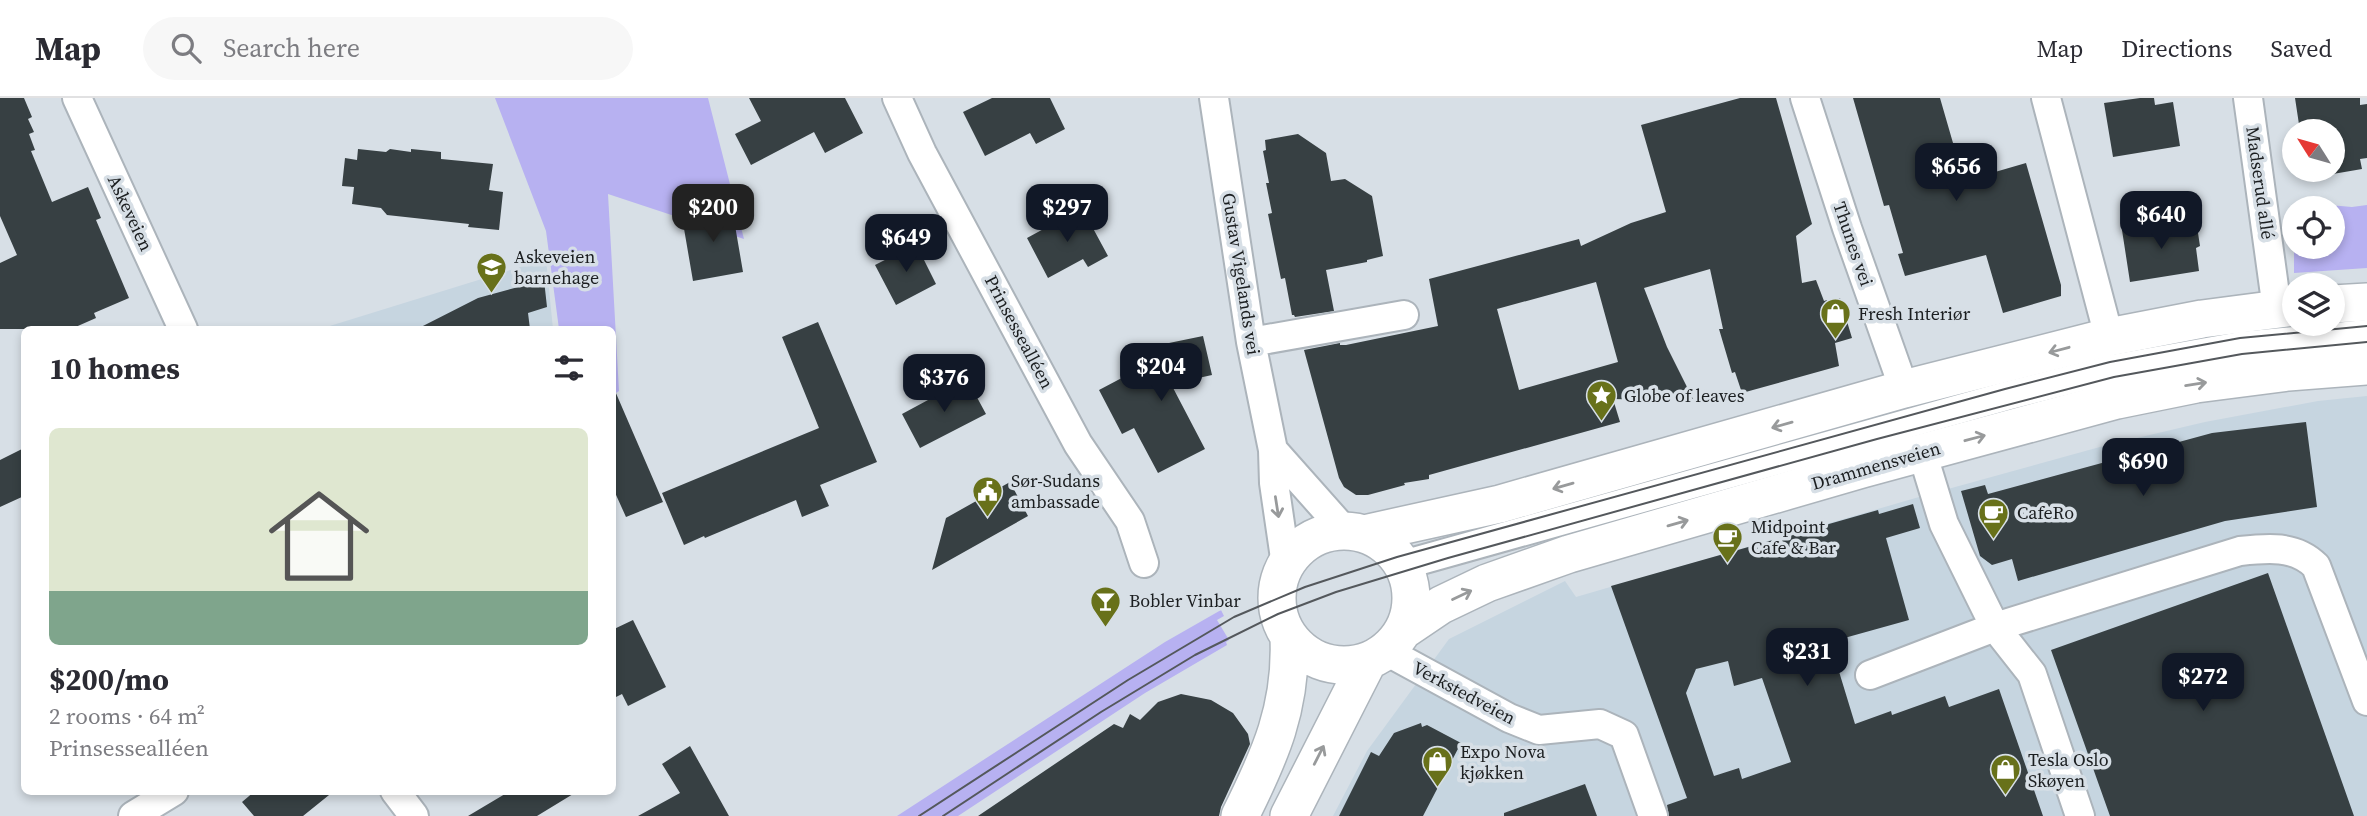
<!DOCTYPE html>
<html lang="en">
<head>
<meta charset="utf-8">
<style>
  :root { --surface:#fff; --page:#f7f7f7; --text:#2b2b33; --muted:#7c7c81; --line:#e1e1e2; --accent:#111827 }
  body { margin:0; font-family:"Source Serif 4",serif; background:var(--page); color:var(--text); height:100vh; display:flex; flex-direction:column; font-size:26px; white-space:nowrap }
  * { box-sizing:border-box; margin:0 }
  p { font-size:23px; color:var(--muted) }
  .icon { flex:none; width:38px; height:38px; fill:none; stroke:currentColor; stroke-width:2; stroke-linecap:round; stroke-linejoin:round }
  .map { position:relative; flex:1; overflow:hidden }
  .panel { position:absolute; left:21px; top:228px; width:595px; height:469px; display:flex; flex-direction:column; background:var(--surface); border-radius:10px; box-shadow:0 4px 10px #0003 }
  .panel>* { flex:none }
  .needle { width:46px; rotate:307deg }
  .controls { position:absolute; left:2282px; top:21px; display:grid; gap:14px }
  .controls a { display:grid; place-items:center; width:63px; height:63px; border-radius:50%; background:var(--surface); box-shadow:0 4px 10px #0003; font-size:35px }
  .price { position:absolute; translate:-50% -60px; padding:0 16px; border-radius:14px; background:var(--accent); color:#fff; font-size:23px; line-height:46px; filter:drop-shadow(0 2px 4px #0008) }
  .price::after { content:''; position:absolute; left:50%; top:42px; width:21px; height:16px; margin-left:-10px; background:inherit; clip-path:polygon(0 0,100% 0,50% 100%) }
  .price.selected { background:#222; color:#fff }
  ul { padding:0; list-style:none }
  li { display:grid; align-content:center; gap:14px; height:371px; padding:0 28px }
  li+li { border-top:2px solid var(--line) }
  li span { display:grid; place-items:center; height:217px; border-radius:10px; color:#555 }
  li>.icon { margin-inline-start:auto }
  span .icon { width:126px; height:126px; fill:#fffc; stroke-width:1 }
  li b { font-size:30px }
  h2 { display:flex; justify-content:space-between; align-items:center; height:84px; padding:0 28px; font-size:30px }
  header { display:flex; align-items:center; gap:42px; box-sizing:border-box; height:98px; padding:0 35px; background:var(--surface); border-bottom:2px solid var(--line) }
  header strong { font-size:33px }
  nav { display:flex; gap:38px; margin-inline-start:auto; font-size:24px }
  .search { width:490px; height:63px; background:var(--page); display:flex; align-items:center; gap:18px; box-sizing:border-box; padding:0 24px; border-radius:38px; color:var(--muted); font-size:26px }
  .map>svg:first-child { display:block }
  .built { fill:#c6d5e0 }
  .green { fill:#b7b1f1 }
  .building { fill:#374043; fill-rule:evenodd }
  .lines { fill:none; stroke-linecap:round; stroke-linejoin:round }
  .minor-casing { stroke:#acb4bb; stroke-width:32 }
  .major-casing { stroke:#acb4bb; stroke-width:40 }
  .minor { stroke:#fff; stroke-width:28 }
  .major { stroke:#fff; stroke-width:37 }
  .tram { stroke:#54585c; stroke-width:2 }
  .oneway { stroke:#989a9b }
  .labels { text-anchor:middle; stroke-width:7; stroke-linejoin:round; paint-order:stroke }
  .street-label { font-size:18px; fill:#1b1e20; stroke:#d7dfe6 }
  .poi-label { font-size:18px; fill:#1b1e20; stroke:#d7dfe6; text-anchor:start }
</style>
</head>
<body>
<header>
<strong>Map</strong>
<div class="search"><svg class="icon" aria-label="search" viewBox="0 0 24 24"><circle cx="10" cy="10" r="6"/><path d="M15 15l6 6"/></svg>Search here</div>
<nav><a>Map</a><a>Directions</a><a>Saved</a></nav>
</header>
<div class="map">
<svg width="2367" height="718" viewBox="0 0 2367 718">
  <rect width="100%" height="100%" fill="#d7dfe6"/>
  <!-- built -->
  <path class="built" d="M546,161L553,231H320Z
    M2367,298V718H1333L1367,653L1449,541L1565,483L1576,499L1919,399L2107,347L2205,324L2318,303Z"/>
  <!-- green -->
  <path class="green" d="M495,0H708L744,141L608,96L619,293L613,297L612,231H559L546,133Z
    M2295,104L2352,109L2367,107V170L2294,175V132V149H2333V110H2295Z
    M1221,512L1224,518L1217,522L1229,542L1226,544L1227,547L1145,595L958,718H897L1165,544Z"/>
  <!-- building -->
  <path class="building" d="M0,0H24L32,19L28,21L34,34L29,36L35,52L31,53L52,104L88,89L101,120L96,122L129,200L94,215L96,220L71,231H0V165L17,157L0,118Z
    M749,0H845L863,35L825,55L814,34L751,67L735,36L761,23Z
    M992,0H1050L1065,31L1036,46L1030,35L985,58L963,14Z
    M1740,0H1776L1812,126L1796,138L1802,185L1816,182L1824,203L1827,202L1828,204L1840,200L1852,240L1835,245L1839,268L1742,295L1735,274L1732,275L1719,231H1723L1710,171L1644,190L1667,249L1694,303L1613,301L1620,324L1429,377V381L1404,385L1405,387L1368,397H1356L1344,389L1339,380L1304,252L1340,245V247H1346L1438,228L1429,181L1579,141L1581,148L1631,125L1666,114L1641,27ZM1596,184L1618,264L1519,292L1497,211Z
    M1853,0H1940L1964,83L2026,65L2061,187V198L2003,215L1986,157L1905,178L1898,156L1903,155L1889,107L1884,108Z
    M2140,0H2154L2155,7L2173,4L2180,48L2113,59L2104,5Z
    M2295,0H2360V7L2367,6V60L2360,61L2362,71L2327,77L2326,72H2333V33H2300Z
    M1298,36L1326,55L1331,83L1345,81L1372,98L1383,158L1367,162V164L1326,172L1334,213L1295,219L1294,217H1292L1285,180L1281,181L1268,116L1272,115L1266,85H1269L1263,53L1266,52L1265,42Z
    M358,51L386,54L390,51L411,54V51L441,54V61L493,66L489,92L503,94L499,132L468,129L469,126L387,117L381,110L352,106L354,89L342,88L345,60L357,62Z
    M732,110L743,174L693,183L682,119Z
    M1082,110L1108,158L1088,169L1083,161L1048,180L1027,140Z
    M2182,123L2183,130L2198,135L2200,148L2196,150L2199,173L2130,184L2122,132Z
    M916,146L936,186L896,207L875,167Z
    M544,182L547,209L528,215L530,231H417L478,200Z
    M818,224L877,364L820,387L829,408L802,419L796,402L705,440L704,438L684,447L662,395L819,330L782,239Z
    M1203,238L1212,277L1171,286L1205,351L1158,375L1134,330L1122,336L1099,292L1171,254L1169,245Z
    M967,281L986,316L920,350L902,316Z
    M612,286L663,404L626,419L612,388Z
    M2306,324L2317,409L2225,423L2018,483L2012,461L1992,467L1980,458L1961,393L1985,387L1988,396L2212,335Z
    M24,350V398L0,409V362Z
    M1010,384L1028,418L932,472L946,420Z
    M1913,406L1920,430L1886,440L1909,522L1830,544L1855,626L1891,613L1892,617L1945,598L1949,609L1999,591L2043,718H1669L1667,707L1687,700L1611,488L1878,412L1879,416ZM1728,563L1734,588L1762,580L1791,664L1742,681L1739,670L1714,678L1686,595L1696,571Z
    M2268,475L2354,718H2110L2051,552Z
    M633,522L666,589L628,608L622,596L612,601V532Z
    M1181,596L1211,602L1233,615L1248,636L1250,646L1221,709L1219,718H978L1114,626L1123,630L1130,616L1140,622L1158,604Z
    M1421,625L1422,629L1427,627L1461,645L1423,718H1339L1371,654L1379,658L1394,635Z
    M690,648L729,718H638L680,695L662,666Z
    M1585,686L1597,718H1504V715Z
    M255,693H334L303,718H254L242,704Z
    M510,693H578L537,718H468Z"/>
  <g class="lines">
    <defs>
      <path id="minor" d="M77,0L183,231
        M897,0L922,55L1078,346L1130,423L1144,465
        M1214,0L1251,244L1273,352L1274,385L1286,467
        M1805,0L1847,130L1904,291
        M2046,0L2109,239
        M2248,0L2277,211
        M1251,244L1404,217
        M1273,352L1345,433
        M1922,354L1944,426L1995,529L2240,453C2267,450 2295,447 2316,468L2367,603
        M1403,467L2006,298L2112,271L2241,248L2367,236
        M1386,553L1509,620L1539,632L1600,626L1624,637L1653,718
        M1870,577L1995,529L2032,576L2080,718
        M395,693L414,718
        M133,718L174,693"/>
      <path id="major" d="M2333,206L2367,204
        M1277 500a67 67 0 1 1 134 0a67 67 0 1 1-134 0Z
        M1364,436L1500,406L1904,291L2109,239L2202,221L2294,209
        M1404,532L1441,507L1487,485L1569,456L1862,371L2117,302L2196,286L2288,274L2367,268
        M1240,718C1270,658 1292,609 1289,540
        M1289,718L1368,563"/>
    </defs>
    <!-- minor casing -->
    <use href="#minor" class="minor-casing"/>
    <!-- major casing -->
    <use href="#major" class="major-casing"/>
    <!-- minor -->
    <use href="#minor" class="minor"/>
    <!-- major -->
    <use href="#major" class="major"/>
    <!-- tram -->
    <path class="tram" d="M919,718L1128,582L1234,519L1305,489L1397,459L2005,291L2110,264L2240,240L2367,228
      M943,718L1101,614L1195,557L1278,516L1336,494L1448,460L1877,341L2114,279L2242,256L2367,244"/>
  </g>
  <!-- one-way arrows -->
  <defs><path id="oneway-shaft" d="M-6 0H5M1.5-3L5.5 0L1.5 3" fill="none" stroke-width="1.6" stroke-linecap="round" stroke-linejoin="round" transform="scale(1.75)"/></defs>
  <g class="oneway">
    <use href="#oneway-shaft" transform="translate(2059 252) rotate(165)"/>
    <use href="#oneway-shaft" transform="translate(2196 286) rotate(-9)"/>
    <use href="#oneway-shaft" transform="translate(1782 327) rotate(164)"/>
    <use href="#oneway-shaft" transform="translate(1975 340) rotate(-15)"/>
    <use href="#oneway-shaft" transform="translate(1563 388) rotate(164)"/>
    <use href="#oneway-shaft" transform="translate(1277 409) rotate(81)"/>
    <use href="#oneway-shaft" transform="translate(1678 425) rotate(-16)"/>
    <use href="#oneway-shaft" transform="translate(1462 497) rotate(-25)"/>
    <use href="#oneway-shaft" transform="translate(1319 657) rotate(-63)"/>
  </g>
  <!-- icons -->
  <defs>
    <symbol id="school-pin" viewBox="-11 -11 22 30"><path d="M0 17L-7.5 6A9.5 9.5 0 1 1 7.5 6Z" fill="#68711a" stroke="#d7dfe6"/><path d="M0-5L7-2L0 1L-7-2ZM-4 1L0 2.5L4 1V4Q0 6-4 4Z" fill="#fff"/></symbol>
    <symbol id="shop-pin" viewBox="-11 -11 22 30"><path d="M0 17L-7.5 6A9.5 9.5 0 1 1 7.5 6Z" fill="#68711a" stroke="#d7dfe6"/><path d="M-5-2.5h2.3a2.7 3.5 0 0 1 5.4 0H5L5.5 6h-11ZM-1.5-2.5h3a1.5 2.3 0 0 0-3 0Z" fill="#fff"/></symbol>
    <symbol id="sight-pin" viewBox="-11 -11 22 30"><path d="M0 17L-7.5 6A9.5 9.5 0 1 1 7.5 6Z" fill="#68711a" stroke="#d7dfe6"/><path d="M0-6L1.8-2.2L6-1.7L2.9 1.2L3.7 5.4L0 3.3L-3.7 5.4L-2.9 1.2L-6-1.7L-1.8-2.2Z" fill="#fff"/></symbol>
    <symbol id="civic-pin" viewBox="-11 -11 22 30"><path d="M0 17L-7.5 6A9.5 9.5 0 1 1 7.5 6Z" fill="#68711a" stroke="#d7dfe6"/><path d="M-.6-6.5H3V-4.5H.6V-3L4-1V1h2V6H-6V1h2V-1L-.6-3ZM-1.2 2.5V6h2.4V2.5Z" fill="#fff"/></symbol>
    <symbol id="cafe-pin" viewBox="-11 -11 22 30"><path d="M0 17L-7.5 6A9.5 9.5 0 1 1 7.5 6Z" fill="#68711a" stroke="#d7dfe6"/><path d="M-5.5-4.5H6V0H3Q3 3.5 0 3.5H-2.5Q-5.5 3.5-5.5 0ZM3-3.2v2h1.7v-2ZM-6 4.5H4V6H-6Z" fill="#fff"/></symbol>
    <symbol id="bar-pin" viewBox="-11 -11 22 30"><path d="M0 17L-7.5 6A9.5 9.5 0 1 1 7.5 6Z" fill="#68711a" stroke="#d7dfe6"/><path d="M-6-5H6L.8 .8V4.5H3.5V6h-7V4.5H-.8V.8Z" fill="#fff"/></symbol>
  </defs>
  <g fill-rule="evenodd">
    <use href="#school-pin" x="474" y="152" width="35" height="47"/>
    <use href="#shop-pin" x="1818" y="198" width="35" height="47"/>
    <use href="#sight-pin" x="1584" y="280" width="35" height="47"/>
    <use href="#civic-pin" x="970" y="376" width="35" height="47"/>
    <use href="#cafe-pin" x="1976" y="398" width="35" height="47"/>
    <use href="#cafe-pin" x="1710" y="422" width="35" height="47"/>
    <use href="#bar-pin" x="1088" y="486" width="35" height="47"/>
    <use href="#shop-pin" x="1420" y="646" width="35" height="47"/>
    <use href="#shop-pin" x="1988" y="654" width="35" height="47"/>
  </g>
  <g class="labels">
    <!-- street labels -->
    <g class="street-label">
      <text transform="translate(2260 85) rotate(82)" y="6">Madserud allé</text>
      <text transform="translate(130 115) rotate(65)" y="6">Askeveien</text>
      <text transform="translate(1853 146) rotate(71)" y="6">Thunes vei</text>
      <text transform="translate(1241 176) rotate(81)" y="6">Gustav Vigelands vei</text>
      <text transform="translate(1019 234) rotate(62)" y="6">Prinsessealléen</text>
      <text transform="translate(1876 368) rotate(-16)" y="6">Drammensveien</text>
      <text transform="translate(1464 595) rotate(28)" y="6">Verkstedveien</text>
    </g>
    <!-- poi labels -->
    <g class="poi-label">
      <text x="514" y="165">Askeveien<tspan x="514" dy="21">barnehage</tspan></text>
      <text x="1858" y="222">Fresh Interiør</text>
      <text x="1624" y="304">Globe of leaves</text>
      <text x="1011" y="389">Sør-Sudans<tspan x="1011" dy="21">ambassade</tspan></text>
      <text x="2017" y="421">CafeRo</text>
      <text x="1751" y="435">Midpoint<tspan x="1751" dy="21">Cafe &amp; Bar</tspan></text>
      <text x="1129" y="509">Bobler Vinbar</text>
      <text x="1460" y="660">Expo Nova<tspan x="1460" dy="21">kjøkken</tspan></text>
      <text x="2028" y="668">Tesla Oslo<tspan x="2028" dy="21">Skøyen</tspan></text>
    </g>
  </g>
</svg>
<div class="controls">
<a><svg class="needle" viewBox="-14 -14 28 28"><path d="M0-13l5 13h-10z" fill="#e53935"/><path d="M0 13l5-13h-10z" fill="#7c7c81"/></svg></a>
<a><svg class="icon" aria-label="locate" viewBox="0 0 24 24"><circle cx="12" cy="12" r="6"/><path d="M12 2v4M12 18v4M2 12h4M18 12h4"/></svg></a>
<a><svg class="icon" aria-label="layers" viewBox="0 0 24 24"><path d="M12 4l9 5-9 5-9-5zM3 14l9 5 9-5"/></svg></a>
</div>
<b class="price" style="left:1956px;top:105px">$656</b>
<b class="price selected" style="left:713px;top:146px">$200</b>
<b class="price" style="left:1067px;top:146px">$297</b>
<b class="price" style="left:2161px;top:153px">$640</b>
<b class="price" style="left:906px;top:176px">$649</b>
<b class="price" style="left:1161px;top:305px">$204</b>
<b class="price" style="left:944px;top:316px">$376</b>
<b class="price" style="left:2143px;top:400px">$690</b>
<b class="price" style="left:1807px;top:590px">$231</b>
<b class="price" style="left:2203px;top:615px">$272</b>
<section class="panel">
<h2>10 homes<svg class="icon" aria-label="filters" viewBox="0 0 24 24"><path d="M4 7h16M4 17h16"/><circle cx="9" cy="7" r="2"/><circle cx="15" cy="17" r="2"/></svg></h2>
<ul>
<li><span style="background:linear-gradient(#dfe7d0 75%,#7fa58c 0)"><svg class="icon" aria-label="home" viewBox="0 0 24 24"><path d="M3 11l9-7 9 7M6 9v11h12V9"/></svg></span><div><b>$200/mo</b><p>2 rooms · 64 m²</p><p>Prinsessealléen</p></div></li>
</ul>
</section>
</div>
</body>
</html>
